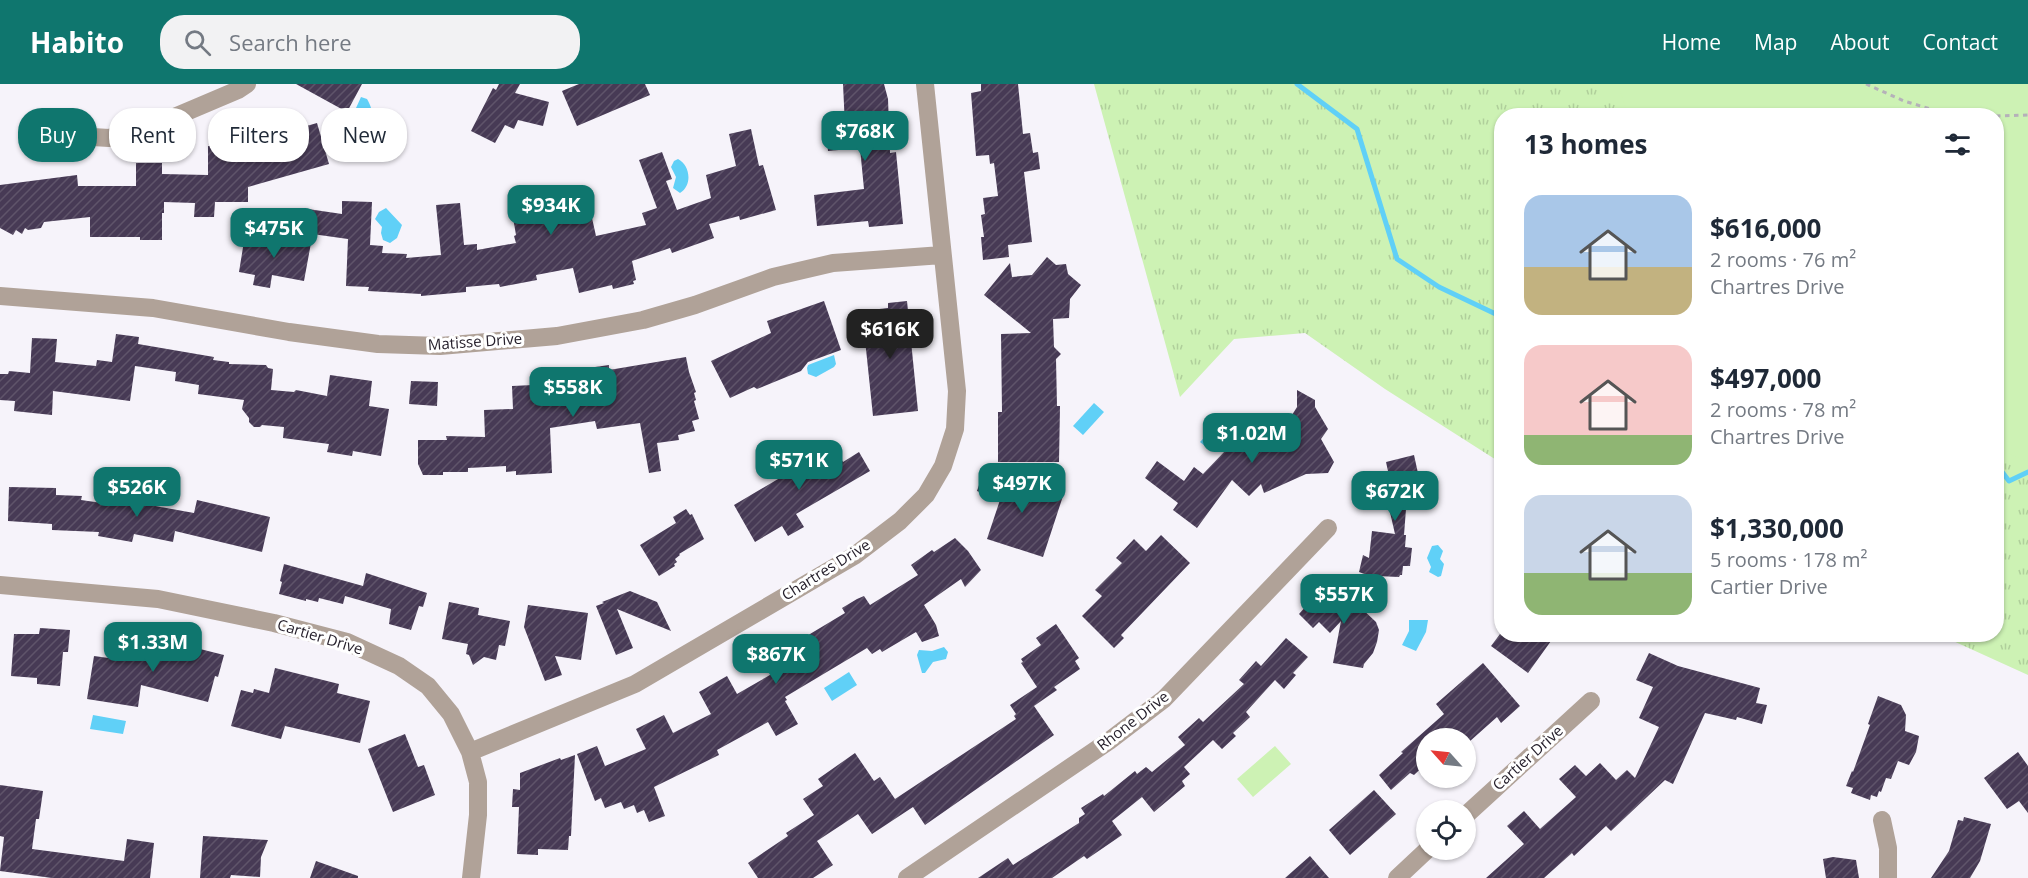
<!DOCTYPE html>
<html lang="en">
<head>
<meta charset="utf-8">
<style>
  :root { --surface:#fff; --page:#f2f2f3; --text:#1f2937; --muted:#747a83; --accent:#0f766e }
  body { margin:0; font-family:"Open Sans",sans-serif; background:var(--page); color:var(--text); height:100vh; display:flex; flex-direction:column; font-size:22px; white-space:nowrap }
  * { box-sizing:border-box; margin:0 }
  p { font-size:20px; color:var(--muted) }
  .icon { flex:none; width:33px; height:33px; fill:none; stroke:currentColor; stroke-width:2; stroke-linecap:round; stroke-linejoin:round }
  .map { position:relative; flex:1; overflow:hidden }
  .side { position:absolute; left:1494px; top:24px; width:510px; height:534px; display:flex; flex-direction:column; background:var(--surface); border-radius:24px; box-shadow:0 2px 4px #0004 }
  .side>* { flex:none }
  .banner { position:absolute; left:18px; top:24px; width:570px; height:54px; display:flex; gap:12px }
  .needle { width:39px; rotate:297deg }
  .tools { position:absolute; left:1416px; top:644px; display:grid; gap:12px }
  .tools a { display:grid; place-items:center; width:60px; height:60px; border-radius:50%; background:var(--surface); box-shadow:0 2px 4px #0004; font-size:30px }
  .price { position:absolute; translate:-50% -51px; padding:0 14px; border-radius:12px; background:var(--accent); color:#fff; font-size:20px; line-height:39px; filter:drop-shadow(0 2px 3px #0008) }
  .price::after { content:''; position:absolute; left:50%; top:36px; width:18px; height:14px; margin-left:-9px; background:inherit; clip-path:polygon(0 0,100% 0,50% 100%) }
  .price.selected { background:#222; color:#fff }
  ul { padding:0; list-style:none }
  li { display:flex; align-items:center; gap:18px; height:150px; padding:0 30px }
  li span { display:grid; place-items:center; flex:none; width:168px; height:120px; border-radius:18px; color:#555 }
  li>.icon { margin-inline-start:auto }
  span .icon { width:72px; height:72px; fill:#fffc; stroke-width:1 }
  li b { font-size:26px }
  h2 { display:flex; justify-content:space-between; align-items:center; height:72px; padding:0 30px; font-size:26px }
  .tag { padding:0 21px; border-radius:24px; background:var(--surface); box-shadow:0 2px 4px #0004; font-size:21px; line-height:54px }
  .tag.selected { background:var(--accent); color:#fff }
  header { display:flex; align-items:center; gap:36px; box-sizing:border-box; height:84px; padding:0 30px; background:var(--accent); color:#fff }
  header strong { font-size:28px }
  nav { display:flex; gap:33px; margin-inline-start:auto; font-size:21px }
  .search { width:420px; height:54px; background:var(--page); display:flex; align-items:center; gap:15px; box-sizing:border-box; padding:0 21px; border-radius:24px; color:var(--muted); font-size:22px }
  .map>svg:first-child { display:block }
  .grass { fill:url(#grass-tufts) }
  .park { fill:#cdf2b4 }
  .water { fill:#60d0f7 }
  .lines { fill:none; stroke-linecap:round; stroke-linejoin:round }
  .stream { stroke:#60d0f7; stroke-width:5 }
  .building { fill:url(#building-hatch) }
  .path { stroke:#b5b1b9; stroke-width:3; stroke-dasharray:4.5 4.5; stroke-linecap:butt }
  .minor { stroke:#b0a298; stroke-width:18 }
  .labels { text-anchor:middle; stroke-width:6; stroke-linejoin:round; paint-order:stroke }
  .street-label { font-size:15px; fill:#26202c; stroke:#fff }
</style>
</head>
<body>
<header>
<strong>Habito</strong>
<div class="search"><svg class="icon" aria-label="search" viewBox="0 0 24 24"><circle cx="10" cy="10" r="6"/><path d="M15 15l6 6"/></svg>Search here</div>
<nav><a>Home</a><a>Map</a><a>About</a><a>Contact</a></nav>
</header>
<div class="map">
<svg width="2028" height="794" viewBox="0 0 2028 794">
  <defs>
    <pattern id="grass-tufts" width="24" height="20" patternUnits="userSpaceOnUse" patternTransform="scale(1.5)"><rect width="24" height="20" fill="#cdf2b4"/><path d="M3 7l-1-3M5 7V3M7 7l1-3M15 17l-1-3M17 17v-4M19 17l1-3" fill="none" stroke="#b0cf9b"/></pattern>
    <pattern id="building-hatch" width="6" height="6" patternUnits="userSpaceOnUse" patternTransform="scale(1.5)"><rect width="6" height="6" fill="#473a55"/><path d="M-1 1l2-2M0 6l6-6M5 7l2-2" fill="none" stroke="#5f546a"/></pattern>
  </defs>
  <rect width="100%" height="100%" fill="#f6f3fa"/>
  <!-- grass -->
  <path class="grass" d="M1094,0H2028V591L1940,551L1996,550V32H1502L1501,379L1385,305L1305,249L1234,255L1180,313Z"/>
  <!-- park -->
  <path class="park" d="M1618,0H2028V378L1997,364L1996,32L1628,31Z
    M1275,662L1291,680L1253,713L1237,695Z"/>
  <!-- water -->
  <path class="water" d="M361,13L367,15C378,35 367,29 357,40L349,39L347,36L348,31L356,24Z
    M678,75C690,81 693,101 680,109L673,104L676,93L671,83L674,77Z
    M386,124L402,141L397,154L390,159L383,156L381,149L382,143L375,135L379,128Z
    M834,271L836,280L834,283L816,293L808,290L807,284L808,281Z
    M1094,319L1104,328L1083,351L1073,342Z
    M1220,337L1230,346L1211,367L1200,358Z
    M1438,461L1443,467L1440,475L1444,480L1441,492L1438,493L1429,488L1431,483L1427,474L1432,462Z
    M1409,536H1428L1426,548L1416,567L1402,561L1409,547Z
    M944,563L948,568L946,575L933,578L925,589H922L917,571L919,566L932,567Z
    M849,588L857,601L832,617L824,604Z
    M93,631L126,637L123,650L90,645Z"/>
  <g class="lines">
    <!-- stream -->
    <path class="stream" d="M1297,0L1357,45L1397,175L1439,203L1502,233
      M1996,380L2009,397L2028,388"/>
  </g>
  <!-- building -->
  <path class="building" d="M296,0H362L347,28Z
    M499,0H520L515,9L549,18L543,42L518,36L514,45L505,41L495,59L471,47L493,4L496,6Z
    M579,0H645L650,11L577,42L562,7Z
    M843,0H884L888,15L890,69L896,68L903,140L869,143L868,137L817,142L814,111L864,105L860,64L828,67L826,44L845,42Z
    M981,0H1018L1023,50L1030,49L1033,69L1038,68L1040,85L1024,88L1032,158L1008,161L1009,173L983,176L981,153H984L981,131L985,130L983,114L998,112L994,79L990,80L989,71L976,72L971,9L981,7Z
    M270,33L275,51L317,39L329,80L248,103V118H215L214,133H194L195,119L164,118V129H162V156H140V153H90V133L44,138L41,144L28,146L25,144L22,150L16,146L13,151L0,144V101L77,91L78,102H136V79H162V90L208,91V62H247L241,41Z
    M751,45L759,82L763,81L776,126L740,136L739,132L709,140L714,154L672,169L670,164L632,177L636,196L633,197L634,200L613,205L612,201L579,209L573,184L536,191L537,196L500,203L499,200L466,203V208L421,212V210L368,207L369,203L346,202L348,155L305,149L308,125L342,130V117L372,118L370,161L383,162L382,169L407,170L406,174L441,171L436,121L460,119L464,161L477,160V166L516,159L514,152L516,151L509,110L532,106L537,132L577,123L578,128L590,125L596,152L646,141L642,129L657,124L639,76L662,68L672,95L666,97L677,126L711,114L706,91L736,82L729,50Z
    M245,151L261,154L262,151L311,159L304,197L272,191L270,204L253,201L255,191L239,188Z
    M1047,173L1056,181L1066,180L1068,190L1081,201L1070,215L1069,234L1053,235L1054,263L1061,270L1056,275L1057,322H1060L1059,378H998V328H1002L1001,250L1031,249L984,211L1010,179L1012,193L1032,191Z
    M824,217L841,266L808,278L801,287L757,305L754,303L730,314L711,277L771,249L767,237Z
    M907,217L918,327L873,332L862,227L888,224V219Z
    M116,250L139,253L138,260L214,273L213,276L229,278V280L266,281L268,284L273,285L271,306L294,308L296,306L327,312L330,291L372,297L369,322L389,325L381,372L353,367L352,372L327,368L329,360L283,354L284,343L262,341L260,343H254L249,338V334L242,325L244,316L198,310L199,301L175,297L176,288L135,282L130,317L53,307L52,331L14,327L15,317L0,316V290H8L9,287L30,289L32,254L57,255L55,278L96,282L97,276L112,278Z
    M686,273L689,288L696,308L694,309L696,316L694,317L699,335L692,337L695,347L678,351L679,356L657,359L661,387L649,389L640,339L597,345L595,337L550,344L552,389L516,391V387L506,388V382L468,384V388H443V391H423L418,380V356H447L446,352L485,353L484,326L513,325L512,302L554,300L553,294L582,289L581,285L609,281V286Z
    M411,297L438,298L437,322L409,320Z
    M1297,306L1315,316V323L1328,345L1321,355L1334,378L1328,389L1306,390L1264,409L1261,400L1249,412L1232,396L1197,444L1173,426L1178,419L1145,394L1157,377L1184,397L1194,383L1203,390L1226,366L1287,339L1297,323Z
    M831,358L843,378L859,368L870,387L796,430L804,443L788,452L782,442L755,458L734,421L795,385L792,380Z
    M1414,371L1425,421L1406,425L1404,451H1406L1405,463L1412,464L1410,482H1403L1402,491H1400L1399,493L1376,492L1375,494L1359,488L1363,471L1369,474L1372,447L1395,450L1384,402L1391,401L1386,378Z
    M998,391L1063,412L1043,473L987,455L1000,416L977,407L982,392L998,398Z
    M9,403L56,404V411L82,412L81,416L109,420L111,414L194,429L197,416L270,433L262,468L175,447L173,458L134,450L132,458L98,452L99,448L52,446V440L8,437Z
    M686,425L690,431L692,430L704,455L679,470L680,471L675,475L677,478L674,480L675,482L659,492L640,461L676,439L673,433Z
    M1161,451L1190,479L1121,551L1124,554L1114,564L1082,532L1102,512L1095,506L1122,479L1116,474L1134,455L1146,467Z
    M955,454L968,467L981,486L965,503L961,495L924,521L936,541L939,552L922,558L916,548L882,568L880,565L872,570L867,564L785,613L787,616L785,617L798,640L776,652L768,638L717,666L719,671L654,703L665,732L649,738L644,726L637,729L634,721L624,725L621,718L605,724L601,714L595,717L577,670L597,662L605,682L646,665L636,645L664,631L673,649L711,630L699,608L727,592L737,610L782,584L771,565L797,550L800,556L845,529L842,524L857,515L864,512L870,521L918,491L911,481L932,466L934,468Z
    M284,480L363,502L366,489L427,509L423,523L419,522L411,546L389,540L391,525L345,512L343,520L319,514L318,518L306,515V517L279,510L282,498L280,497Z
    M1326,500L1341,505L1376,538L1379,546L1377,558L1373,569L1364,580L1363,584L1333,579L1341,537L1330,549L1319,538L1313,544L1299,530Z
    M630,507L657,518L671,547L617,525L633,564L616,571L596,522L604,519L602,518Z
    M449,518L479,524L478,531L510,537L505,562L499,561L496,576L484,573L473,581L469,571L466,570L468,560L442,555Z
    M528,521L588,529L581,576L555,572L562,591L545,597L524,543Z
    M1056,540L1079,574L1075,577L1080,585L1054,603L1057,606L1034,622L1054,651L925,741L913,723L872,750L858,730L817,757L833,781L813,794H758L748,779L788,752L786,749L814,731L803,715L823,702L818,695L855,669L874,697L880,693L895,715L1016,635L1014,632L1016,630L1010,621L1037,603L1021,579L1023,578L1021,575L1041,561L1036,554Z
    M40,544L70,546L68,568H63L60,602L37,600V594L11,592L14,550H39Z
    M127,550L149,553L147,562L182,570L184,561L224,571L218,593L215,592L208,618L141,601L138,623L87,615L94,572L123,576Z
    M1500,550H1556L1528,589L1491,562Z
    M1286,554L1308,573L1293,589L1296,591L1284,605L1275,596L1246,628L1250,633L1233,649L1236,652L1222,665L1213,656L1184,683L1190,690L1182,697L1185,702L1154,728L1142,713L1112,737L1122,751L1087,775L1084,772L1052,794H978L1008,774L1013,781L1079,739V734L1085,730L1081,724L1103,710L1104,712L1135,687L1137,690L1146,683L1152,688L1185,661L1178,653L1199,634L1203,638L1244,600L1239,596L1256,577L1261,582Z
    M1649,569L1678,582L1760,604L1756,619L1767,621L1762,640L1737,633L1736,636L1705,629L1673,700L1665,696L1611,747L1606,742L1574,772L1572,769L1544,794H1486L1524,760L1507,742L1524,727L1540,745L1576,713L1559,695L1575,681L1586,692L1600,679L1616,696L1627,686L1635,694L1659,643L1639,634L1653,603L1636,596Z
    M1483,579L1520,622L1501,639L1497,633L1469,658L1466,654H1426V680L1414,691L1410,689L1391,706L1379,691L1403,669L1401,668L1444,630L1436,620Z
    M275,584L339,600L337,609L370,617L360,659L285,642L281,655L231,642L241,606L253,609L254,605L269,609Z
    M1878,612L1901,621L1906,631L1905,647L1919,652L1916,668L1909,681L1898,677L1891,695L1886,694L1881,708L1879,707L1877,713L1871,711L1870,716L1851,709L1853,704L1846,702L1852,687L1853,688L1870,641L1868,640Z
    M405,650L418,683L424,681L435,711L393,728L368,665Z
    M2018,668L2028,682V729L2019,717L2007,725L1984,694Z
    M575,671L571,752H569L568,766L538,765V771L517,770L519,723H512L513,705L520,706V689L560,674L561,676Z
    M0,701L43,707L39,735H36L32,765L124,777L127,755L154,759L150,794H52L0,787L4,753L0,752Z
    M1374,706L1396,730L1350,771L1329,746Z
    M1964,733L1991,740L1980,777L1970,794H1931L1949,767L1958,736L1963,737Z
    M203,752L268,756L261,773L260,793L231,791L230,794H200Z
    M1310,772L1329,794H1285Z
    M1833,773L1856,776L1859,794H1826L1823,775Z
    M316,777L358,792V794H310Z"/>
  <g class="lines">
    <!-- path -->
    <path class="path" d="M1866,0L1904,17L1954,32
      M1996,32L2028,31"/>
    <!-- minor -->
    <path class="minor" d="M43,50L109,54L146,45L238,6L247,0
      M0,212L153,224L289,248L378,260L440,262L557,252L643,236L695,221L773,193L833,179L942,171
      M0,501L158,515L274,539L347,558L399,582L428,602L451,630L470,668L478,698V731L471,794
      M470,668L635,600L854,472L900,437L926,411L943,382L955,345L957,307L925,0
      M1466,731L1591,617
      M1882,736L1888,764V794
      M907,794L1109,657L1164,615L1328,444
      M1397,794L1428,765"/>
  </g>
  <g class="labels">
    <!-- street labels -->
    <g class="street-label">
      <text transform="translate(475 258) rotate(-4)" y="5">Matisse Drive</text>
      <text transform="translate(826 486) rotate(-32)" y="5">Chartres Drive</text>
      <text transform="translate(320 553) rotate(17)" y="5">Cartier Drive</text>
      <text transform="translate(1133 637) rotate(-38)" y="5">Rhone Drive</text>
      <text transform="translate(1528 674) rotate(-42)" y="5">Cartier Drive</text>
    </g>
  </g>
</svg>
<div class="tools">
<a><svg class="needle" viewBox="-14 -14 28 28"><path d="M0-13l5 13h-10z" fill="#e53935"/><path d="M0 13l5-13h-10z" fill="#747a83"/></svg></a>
<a><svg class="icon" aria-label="locate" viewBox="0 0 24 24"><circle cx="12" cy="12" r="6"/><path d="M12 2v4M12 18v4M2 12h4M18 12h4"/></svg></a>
</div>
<b class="price" style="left:865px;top:78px">$768K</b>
<b class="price" style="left:551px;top:152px">$934K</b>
<b class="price" style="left:274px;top:175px">$475K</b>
<b class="price selected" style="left:890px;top:276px">$616K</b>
<b class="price" style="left:573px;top:334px">$558K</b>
<b class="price" style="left:1252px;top:380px">$1.02M</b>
<b class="price" style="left:799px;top:407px">$571K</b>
<b class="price" style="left:1022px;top:430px">$497K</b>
<b class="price" style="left:137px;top:434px">$526K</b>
<b class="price" style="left:1395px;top:438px">$672K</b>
<b class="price" style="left:1344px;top:541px">$557K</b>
<b class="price" style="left:153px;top:589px">$1.33M</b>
<b class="price" style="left:776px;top:601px">$867K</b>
<div class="banner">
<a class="tag selected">Buy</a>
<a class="tag">Rent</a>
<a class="tag">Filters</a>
<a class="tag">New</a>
</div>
<section class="side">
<h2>13 homes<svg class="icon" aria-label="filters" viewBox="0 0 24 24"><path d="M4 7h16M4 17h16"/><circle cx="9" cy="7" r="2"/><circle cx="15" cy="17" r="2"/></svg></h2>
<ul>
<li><span style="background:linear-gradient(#a9c7e8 60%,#c2b280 0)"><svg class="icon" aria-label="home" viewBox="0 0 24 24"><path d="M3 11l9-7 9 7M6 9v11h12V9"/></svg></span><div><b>$616,000</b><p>2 rooms · 76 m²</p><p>Chartres Drive</p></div></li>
<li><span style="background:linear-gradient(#f6c9c9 75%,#8fb573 0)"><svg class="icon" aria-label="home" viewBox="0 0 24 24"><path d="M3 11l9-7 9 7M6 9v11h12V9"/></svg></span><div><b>$497,000</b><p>2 rooms · 78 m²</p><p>Chartres Drive</p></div></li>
<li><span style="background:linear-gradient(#c9d6e8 65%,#8fb573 0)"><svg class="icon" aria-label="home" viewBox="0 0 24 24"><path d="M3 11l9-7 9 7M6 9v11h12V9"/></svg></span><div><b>$1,330,000</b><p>5 rooms · 178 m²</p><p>Cartier Drive</p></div></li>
</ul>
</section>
</div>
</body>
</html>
